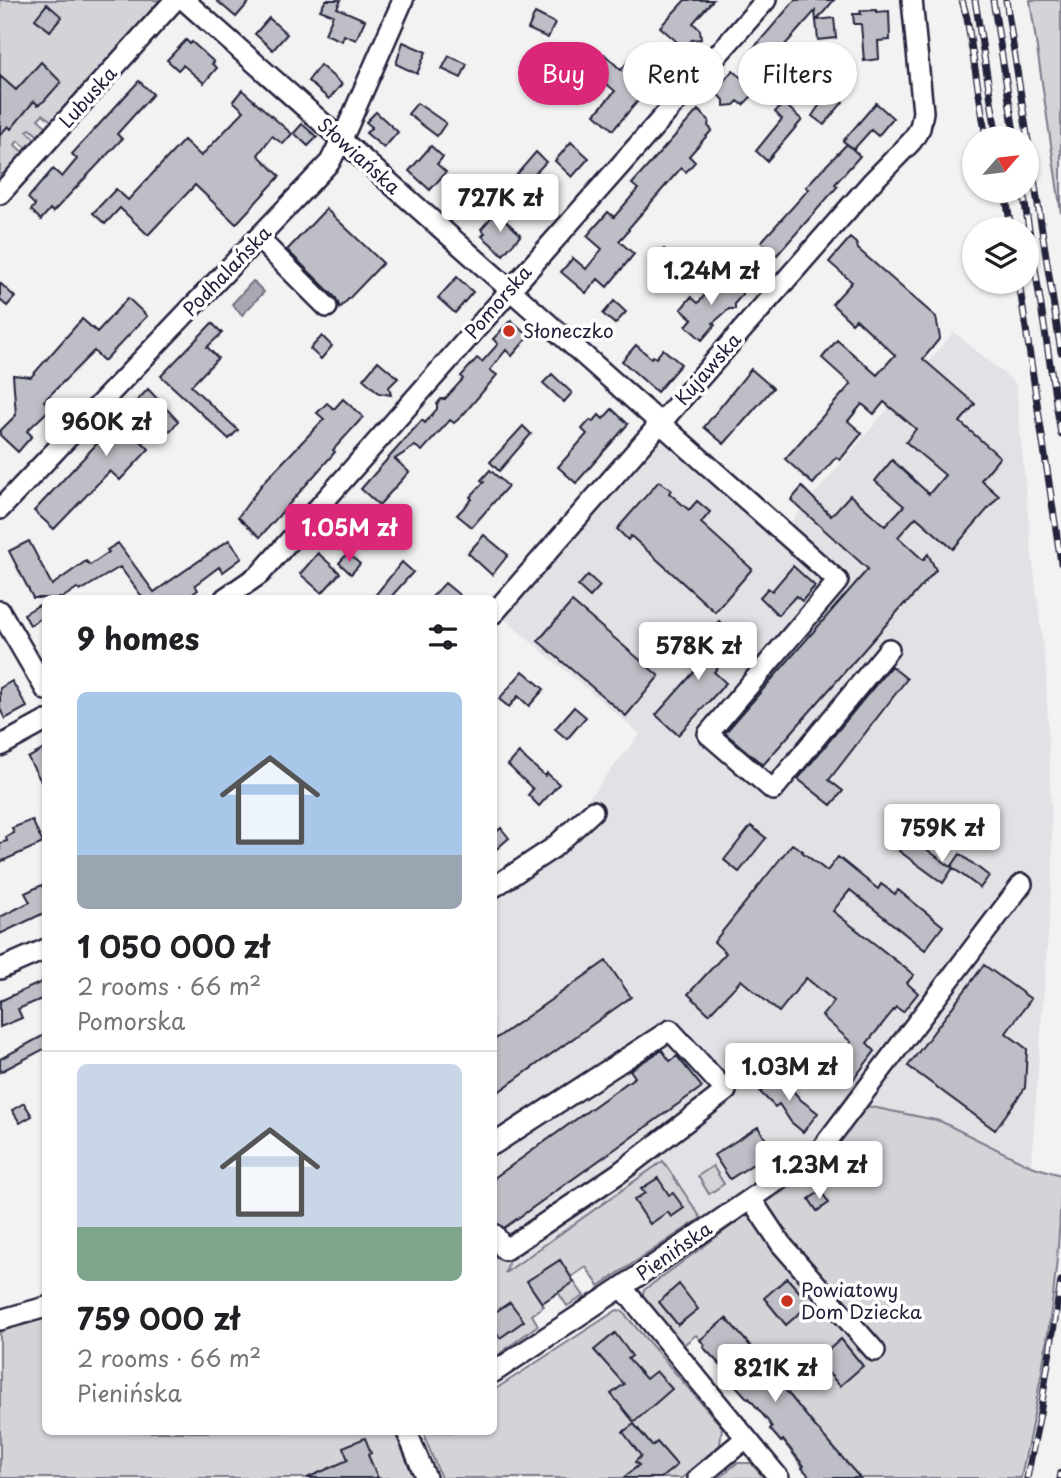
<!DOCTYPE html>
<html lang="en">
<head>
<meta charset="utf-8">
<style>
  :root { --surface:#fff; --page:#f2f2f2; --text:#202124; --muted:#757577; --line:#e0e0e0; --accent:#db2777 }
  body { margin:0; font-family:"Playpen Sans",sans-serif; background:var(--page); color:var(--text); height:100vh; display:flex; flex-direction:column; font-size:26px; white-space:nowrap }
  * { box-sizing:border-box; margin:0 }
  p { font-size:23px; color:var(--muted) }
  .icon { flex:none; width:38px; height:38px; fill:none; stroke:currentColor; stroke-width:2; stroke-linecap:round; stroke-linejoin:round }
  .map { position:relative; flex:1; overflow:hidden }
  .sheet { position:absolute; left:42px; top:595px; width:455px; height:840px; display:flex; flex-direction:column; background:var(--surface); border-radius:10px; box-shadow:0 2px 5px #0004 }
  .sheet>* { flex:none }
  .guide { position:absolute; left:518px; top:42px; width:438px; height:63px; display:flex; gap:14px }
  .needle { width:46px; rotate:62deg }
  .fabs { position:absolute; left:962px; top:126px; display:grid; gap:14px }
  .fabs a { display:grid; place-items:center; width:77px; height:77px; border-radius:50%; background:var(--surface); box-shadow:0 2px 5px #0004; font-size:35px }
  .price { position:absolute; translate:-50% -60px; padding:0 16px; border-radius:7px; background:#fff; color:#222; font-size:23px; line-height:46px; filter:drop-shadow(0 2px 4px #0008) }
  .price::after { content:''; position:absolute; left:50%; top:42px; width:21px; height:16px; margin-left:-10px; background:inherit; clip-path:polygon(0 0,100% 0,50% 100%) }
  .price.active { background:var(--accent); color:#fff }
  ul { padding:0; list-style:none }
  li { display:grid; align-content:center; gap:14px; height:371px; padding:0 35px }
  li+li { border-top:2px solid var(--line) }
  li span { display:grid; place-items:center; height:217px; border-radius:10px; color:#555 }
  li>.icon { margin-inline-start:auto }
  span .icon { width:126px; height:126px; fill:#fffc; stroke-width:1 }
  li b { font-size:30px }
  h2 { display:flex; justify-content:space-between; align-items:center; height:84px; padding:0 35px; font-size:30px }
  .pill { padding:0 24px; border-radius:32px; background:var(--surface); box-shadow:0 2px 5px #0004; font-size:24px; line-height:63px }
  .pill.active { background:var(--accent); color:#fff }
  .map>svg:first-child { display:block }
  .built { fill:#e2e2e6 }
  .green { fill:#d3d3d8; stroke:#7a7a8a; stroke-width:2 }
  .water { fill:#a8a8b2; stroke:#727282; stroke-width:2 }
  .building { fill:#bebec6; stroke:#22223b; stroke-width:2 }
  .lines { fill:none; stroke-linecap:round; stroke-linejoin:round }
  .minor-casing { stroke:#22223b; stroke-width:24 }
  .minor { stroke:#fff; stroke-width:19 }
  .rail-casing { stroke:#22223b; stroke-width:7 }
  .rail { stroke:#fff; stroke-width:4.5; stroke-dasharray:13; stroke-linecap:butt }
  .poi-dot { fill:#c8321e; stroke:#fff; stroke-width:2.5 }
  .labels { text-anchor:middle; stroke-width:7; stroke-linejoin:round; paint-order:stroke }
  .street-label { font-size:19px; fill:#22223b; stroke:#fff }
  .poi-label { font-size:19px; fill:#22223b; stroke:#fff; text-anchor:start }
</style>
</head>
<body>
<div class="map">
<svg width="1061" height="1478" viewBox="0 0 1061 1478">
  <rect width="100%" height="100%" fill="#f2f2f3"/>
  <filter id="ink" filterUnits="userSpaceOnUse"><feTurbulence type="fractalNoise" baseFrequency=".0143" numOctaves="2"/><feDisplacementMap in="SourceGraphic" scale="14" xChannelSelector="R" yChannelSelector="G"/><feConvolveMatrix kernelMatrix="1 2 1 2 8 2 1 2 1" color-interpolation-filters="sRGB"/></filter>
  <g filter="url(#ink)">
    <!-- built -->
    <path class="built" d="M954,332L1016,384L1031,546L1046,671L1053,866L1031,1166L940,1121L867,1106L828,1157L808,1145L701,1218L662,1161L505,1274L494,1258V874L572,819L640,734L496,612L660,426L787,526Z"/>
    <!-- green -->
    <path class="green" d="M0,0H160L152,9L155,12L55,124L43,114L38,119L50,130L42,139L30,129L27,131L38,142L31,151L18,141L15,145L27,156L0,181Z
      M1030,0H1061V213Z
      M867,1106L940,1121L1031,1166L1061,1175C1061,1276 1042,1379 1021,1478H811L783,1441L781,1442L770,1429L772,1426L750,1398L748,1399L736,1386L738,1384L703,1347L705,1345L696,1335L682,1346L642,1297L644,1290L745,1216L830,1161L828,1157Z
      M663,1161L701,1218L599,1286L586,1267L571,1277L560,1260L528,1282L544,1306L532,1315L538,1325L494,1358V1246C506,1256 512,1259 505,1273Z
      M713,1166L724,1184L709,1194L698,1176Z
      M574,1282L584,1296L567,1306L558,1292Z
      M617,1310L622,1311L722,1427L720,1445L682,1478H441L425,1438V1432H494V1390Z
      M45,1315L46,1432H395L414,1478H0V1325Z
      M737,1463H751L764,1478H719Z"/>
    <!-- water -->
    <path class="water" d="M253,281L264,292L242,315L232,304Z"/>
    <!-- building -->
    <path class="building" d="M216,0H251L236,17Z
      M326,0H341L337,8L365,20L356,40L344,35L342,41L325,34L333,15L320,10Z
      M685,0H713L693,23L700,30L701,39L692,40L684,48L660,27Z
      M795,0H834L817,20L834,18L836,38L818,40L815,11L784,46L789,50L773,68L752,50Z
      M47,4L62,17L50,31L35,19Z
      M876,10V12L889,11L890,40L878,41L879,59L864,61L861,24H854L853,14H861L860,11Z
      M535,13L555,23L548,38L528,29Z
      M269,18L287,34L273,50L255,34Z
      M186,40L190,44L192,42L214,62L212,64L217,68L204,83L183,65L178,70L167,60Z
      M403,42L426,52L417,74L396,64Z
      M647,49L667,67L613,130L595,114L615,91L590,70L604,54L621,70L629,60L634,64Z
      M449,56L467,64L461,78L442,69Z
      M41,62L61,82L44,101L38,105L34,101L11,129L8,126L0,135V76L16,90Z
      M320,65L342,84L329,99L308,81Z
      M556,65L563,78L542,90L535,76Z
      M733,70L751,87L749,89L754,94L743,105L738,101L734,105L724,106V100L714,92Z
      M139,81L153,94L117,134L122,139L53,212L50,209L41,220L31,210L35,205L28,198L53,169L62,177L77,159L72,154Z
      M242,90L292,134L283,144L272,136L258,155L280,176L236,224L195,185L148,235L120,208L105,224L93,213L116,189L128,200L184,140L201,156L244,111L233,101Z
      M829,91L843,102L824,125L812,116Z
      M417,103L446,123L437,136L408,114Z
      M784,103L802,120L767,161L756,151L782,119L775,112Z
      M876,103L893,118L878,136L871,130L854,149L843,141Z
      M698,110L709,120L708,126L712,130L689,156L695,162L686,172L681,168L628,229L629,230L619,241L634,254L607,287L598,279L586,293L561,272L573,258L586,269L602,249L587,236L608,212L614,217L638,189L632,184Z
      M376,112L398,132L384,148L366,133L372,127L366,122Z
      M302,124L317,137L308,146L294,133Z
      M571,142L589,158L572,177L555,161Z
      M847,144L860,156L835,184L838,186L777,255L761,242L809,189L806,187L815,177Z
      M431,146L443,157L437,164L446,172L430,190L409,171Z
      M536,152L546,162L527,182L517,174Z
      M534,185L552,201L538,216L520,201Z
      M326,209L383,263L340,308L336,298L287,250Z
      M496,212L521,235L503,255L482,236L485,233L481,229Z
      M850,238L857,244L858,249L936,317L940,338L923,359L975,404L960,422L1000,457L981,480L999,496L953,549L916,517L898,537L923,560L928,554L936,570L906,604L905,603L763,765L725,733L868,569L791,500L802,487L831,516L850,495L885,526L904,506L875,481L892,460L929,494L945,475L906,442L916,429L884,402L874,414L862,404L848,421L862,433L840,460L836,457L813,484L785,459L851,384L822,358L837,340L877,375L895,355L856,319L852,323L832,304L852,282L829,262Z
      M664,249L676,259L663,274L651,263Z
      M722,275L743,294L735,303V309H729L713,323L715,325L702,340L686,326L692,319L681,309L691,297L698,303Z
      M457,277L473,292L455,313L438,298Z
      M0,283L15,297L7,306L0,300Z
      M128,298L147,316L104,361L94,351L44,401L51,408L27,431L32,436L18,452L0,435V431L16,415L13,375L31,377L82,319L97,332Z
      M614,301L626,312L615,324L603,314Z
      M511,320L529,336L512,356L506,350L490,370L497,375L462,416L454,423L450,420L422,451L415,446L395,459L409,472L379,505L361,489L422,420L425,423L437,409V404L441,399H445L463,379L461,376L477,358L482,362L498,344L493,339Z
      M212,323L222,333L207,347L218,358L191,386L238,430L229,439L161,376Z
      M322,336L332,346L321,359L310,349Z
      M636,345L651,358L653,356L656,358L663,349L681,364L657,392L622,361Z
      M378,361L398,378L389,387L391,395L379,393L363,379Z
      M751,369L773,388L724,444L704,427Z
      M552,374L572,393L564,402L543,383Z
      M148,389L178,421L170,431L156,418L137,437L149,449L120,480L110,471L54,529L34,511Z
      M343,399L363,417L333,450L335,452L260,537L238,517L263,483L324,419L317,413L327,403L334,409Z
      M612,409L628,424L576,483L558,467L587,434L582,429L590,420L593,422L599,415L603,419Z
      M523,426L531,434L499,471L490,462Z
      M490,470L508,486L472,527L457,515L472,499L470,497L484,482L481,480Z
      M659,481L671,490L669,493L689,510L697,501L710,512L701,523L752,569L715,612L631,536L628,540L617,529Z
      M342,514L358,528L344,543L329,529Z
      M484,535L508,555L492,575L468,553Z
      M229,540L242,558L223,572L219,567L195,585L198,590L187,598H143L120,567L80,591L77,588L62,598H33L9,551L29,541L52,585L86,561L90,565L109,552L107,550L118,543L154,592Z
      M318,553L340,573L322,593L300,574Z
      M348,553L360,564L351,574L339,563Z
      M402,562L413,572L390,598H373Z
      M793,566L815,586L802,601L796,596L778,615L760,597L768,588L772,591Z
      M588,575L600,586L590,597L578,586Z
      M445,583L463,598H431Z
      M572,602L659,676L626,716L538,641Z
      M39,605L46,615L30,625L24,614Z
      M719,621L728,630L720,639L733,650L714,672L726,683L678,735L656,715L702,663L691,653Z
      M891,666L907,679L829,780L843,791L831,805L798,779Z
      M523,671L544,689L529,706L518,696L509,707L499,699Z
      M12,681L27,707L5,719L0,709V688Z
      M574,707L586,717L567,739L555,729Z
      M46,748V790L28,758Z
      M519,753L545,776L547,773L559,784L539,806L528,795L533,789L508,765Z
      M974,812L987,820L970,845L957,836Z
      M32,820L43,843L0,862V843L7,841L6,837L14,833L12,828Z
      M751,826L766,838L739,872L724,860Z
      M501,828L509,838L494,851V834Z
      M910,837L951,867L960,854L989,876L980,888L953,868L943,883L899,851Z
      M792,844L803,851L802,852L827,871L838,857L878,889L881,884L895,894L898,890L943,926L925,950L850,890L833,911L914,975L907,983L918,993L903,1012L896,1007L867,1043L875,1051L849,1085L835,1073L845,1060L840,1056L851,1042L822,1016L834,1001L806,978L779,1012L741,980L709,1014L688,994L726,953L714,942Z
      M42,885L46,892V912L0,934V917L30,902L25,893Z
      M606,961L631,997L494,1095V1040Z
      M984,965L1031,999L1006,1033L1027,1049L1025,1088L995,1130L908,1066Z
      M46,980V997L18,1009L22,1018L0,1027V1001Z
      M46,1034V1048L0,1072V1059Z
      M662,1050L670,1061L677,1056L702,1087L504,1228L494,1222V1178L635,1077L630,1070Z
      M779,1075L801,1100L818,1113L803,1132L791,1122L779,1104L775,1107L760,1092Z
      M24,1103L32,1116L20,1123L12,1110Z
      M758,1127L773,1151L730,1179L714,1155Z
      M658,1178L669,1195L673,1193L684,1208L671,1217L668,1212L650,1224L634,1200L645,1193L641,1189Z
      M821,1191L829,1203L817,1211L809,1199Z
      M560,1260L574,1282L542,1303L527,1281Z
      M787,1278L810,1304L786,1325L764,1298Z
      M679,1284L698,1309L678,1325L659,1302Z
      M510,1302L524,1321L500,1338L494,1328V1313Z
      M726,1318L780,1380L779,1382L813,1424L860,1478H811L802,1468L804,1466L783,1440L781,1442L770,1429L772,1427L768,1421L749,1398L748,1399L736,1386L739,1384L703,1347L705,1345L700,1340Z
      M615,1333L632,1356L628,1359L646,1379L656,1371L672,1389L634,1422L611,1394L624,1384L594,1350Z
      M841,1339L863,1366L840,1386L817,1360Z
      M634,1424L652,1446L657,1442L677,1465L661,1478H623L639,1465L635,1462L641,1456L623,1432Z
      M365,1438L371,1453L368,1455L378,1478H307L348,1460L343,1447Z"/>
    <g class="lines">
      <defs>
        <path id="minor" d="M184,0L838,581L708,734L773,790L889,649
          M0,194L175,0
          M258,238L327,307
          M0,509L330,162L347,128L403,0
          M225,598L260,574L766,0
          M0,611L46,690
          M494,613L871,183L912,141L920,128L923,112L912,0
          M0,746L46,721
          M494,887L553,848L593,811
          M0,969L46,949
          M494,1144L670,1030L726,1091L619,1173L505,1250L494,1234
          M751,1199L781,1244L875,1351
          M622,1287L779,1478
          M0,1320L46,1307
          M494,1372L622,1287L819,1152L1022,884
          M407,1432L426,1478
          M698,1478L746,1438"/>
      </defs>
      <!-- minor casing -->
      <use href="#minor" class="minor-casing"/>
      <!-- minor -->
      <use href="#minor" class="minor"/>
      <defs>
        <path id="rail" d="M962,0L967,18L986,138
          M975,0L997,138
          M993,0L1015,138
          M1006,0L1061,352
          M1005,191L1011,229
          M1023,191L1061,434
          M1019,282L1061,563
          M1027,1478L1041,1408L1061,1281
          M1060,1478L1061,1473"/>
      </defs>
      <!-- rail casing -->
      <use href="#rail" class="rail-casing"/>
      <!-- rail -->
      <use href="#rail" class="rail"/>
    </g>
  </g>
  <!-- markers -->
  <g class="poi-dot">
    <circle cx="509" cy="331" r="7"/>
    <circle cx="787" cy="1301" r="7"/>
  </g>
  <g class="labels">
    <!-- street labels -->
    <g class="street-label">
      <text transform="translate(88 97) rotate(-48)" y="7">Lubuska</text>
      <text transform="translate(359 156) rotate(42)" y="7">Słowiańska</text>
      <text transform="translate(227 271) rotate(-46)" y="7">Podhalańska</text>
      <text transform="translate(498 302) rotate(-49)" y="7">Pomorska</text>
      <text transform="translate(708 369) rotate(-49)" y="7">Kujawska</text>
      <text transform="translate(674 1251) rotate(-35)" y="7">Pienińska</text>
    </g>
    <!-- poi labels -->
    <g class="poi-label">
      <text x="523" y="338">Słoneczko</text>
      <text x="801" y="1297">Powiatowy<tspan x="801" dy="22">Dom Dziecka</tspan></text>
    </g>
  </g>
</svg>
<div class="fabs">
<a><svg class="needle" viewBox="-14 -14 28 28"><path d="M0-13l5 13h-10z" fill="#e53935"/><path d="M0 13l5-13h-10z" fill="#757577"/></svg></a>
<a><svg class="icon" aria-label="layers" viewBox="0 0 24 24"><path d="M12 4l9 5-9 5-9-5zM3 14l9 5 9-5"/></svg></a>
</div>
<b class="price" style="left:500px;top:234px">727K zł</b>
<b class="price" style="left:711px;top:307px">1.24M zł</b>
<b class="price" style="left:106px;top:458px">960K zł</b>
<b class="price active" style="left:349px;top:564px">1.05M zł</b>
<b class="price" style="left:698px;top:682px">578K zł</b>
<b class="price" style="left:942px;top:864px">759K zł</b>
<b class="price" style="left:789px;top:1103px">1.03M zł</b>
<b class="price" style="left:819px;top:1201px">1.23M zł</b>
<b class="price" style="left:775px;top:1404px">821K zł</b>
<div class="guide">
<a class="pill active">Buy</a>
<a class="pill">Rent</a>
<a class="pill">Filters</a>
</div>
<section class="sheet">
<h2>9 homes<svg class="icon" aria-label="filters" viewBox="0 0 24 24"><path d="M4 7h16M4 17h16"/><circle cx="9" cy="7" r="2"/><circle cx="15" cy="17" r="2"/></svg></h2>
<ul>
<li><span style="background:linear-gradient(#a9c7e8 75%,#9aa5b1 0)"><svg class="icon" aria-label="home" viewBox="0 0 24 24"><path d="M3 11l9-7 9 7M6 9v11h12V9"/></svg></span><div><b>1 050 000 zł</b><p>2 rooms · 66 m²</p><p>Pomorska</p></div></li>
<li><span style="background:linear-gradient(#c9d6e8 75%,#7fa58c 0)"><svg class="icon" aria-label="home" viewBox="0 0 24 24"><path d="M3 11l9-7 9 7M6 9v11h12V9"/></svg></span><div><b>759 000 zł</b><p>2 rooms · 66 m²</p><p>Pienińska</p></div></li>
</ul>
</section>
</div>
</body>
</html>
